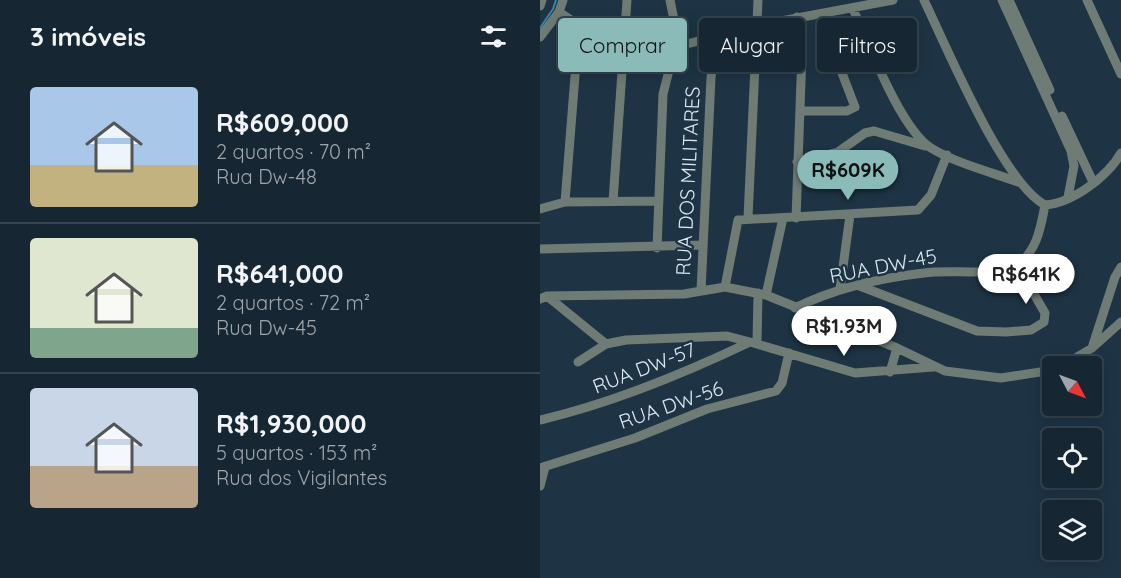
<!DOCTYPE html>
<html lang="pt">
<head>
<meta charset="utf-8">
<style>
  :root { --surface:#162733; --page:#1f2f3b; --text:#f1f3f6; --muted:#9ea5ac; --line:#35444e; --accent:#8bbbb9 }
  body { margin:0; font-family:Quicksand,sans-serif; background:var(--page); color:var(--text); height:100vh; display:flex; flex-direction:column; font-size:22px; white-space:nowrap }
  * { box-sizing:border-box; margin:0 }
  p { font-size:20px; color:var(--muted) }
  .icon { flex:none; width:33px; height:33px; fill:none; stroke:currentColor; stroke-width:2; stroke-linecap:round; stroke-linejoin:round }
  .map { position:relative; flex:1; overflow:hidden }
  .drawer { display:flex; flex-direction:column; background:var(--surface); width:540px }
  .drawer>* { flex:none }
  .hud { position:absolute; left:18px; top:18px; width:472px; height:54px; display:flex; gap:12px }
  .needle { width:39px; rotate:131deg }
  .controls { position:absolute; left:502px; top:356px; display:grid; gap:12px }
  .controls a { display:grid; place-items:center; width:60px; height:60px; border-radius:6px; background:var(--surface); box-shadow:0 3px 15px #0003,0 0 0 2px var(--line); font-size:30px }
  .price { position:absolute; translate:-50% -51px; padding:0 14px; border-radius:21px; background:#fff; color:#222; font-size:20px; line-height:39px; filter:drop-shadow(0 2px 3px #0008) }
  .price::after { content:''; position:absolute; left:50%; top:36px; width:18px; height:14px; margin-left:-9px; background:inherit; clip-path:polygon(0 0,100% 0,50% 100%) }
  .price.active { background:var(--accent); color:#111 }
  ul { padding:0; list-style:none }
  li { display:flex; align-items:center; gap:18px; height:150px; padding:0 30px }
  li+li { border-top:2px solid var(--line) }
  li span { display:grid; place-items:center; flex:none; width:168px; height:120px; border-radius:6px; color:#555 }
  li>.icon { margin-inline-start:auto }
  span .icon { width:72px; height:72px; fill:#fffc; stroke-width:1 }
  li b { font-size:26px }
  h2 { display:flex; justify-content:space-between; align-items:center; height:72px; padding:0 30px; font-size:26px }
  .tag { padding:0 21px; border-radius:6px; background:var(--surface); box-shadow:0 3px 15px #0003,0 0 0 2px var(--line); font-size:21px; line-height:54px }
  .tag.active { background:var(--accent); color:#111 }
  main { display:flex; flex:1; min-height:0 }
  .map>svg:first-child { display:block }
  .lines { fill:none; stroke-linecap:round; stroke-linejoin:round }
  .stream { stroke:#3984a9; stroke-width:2 }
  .minor { stroke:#6f7c76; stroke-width:9 }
  .labels { text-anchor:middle; stroke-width:5; stroke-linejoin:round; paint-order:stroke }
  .street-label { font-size:20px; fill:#dae7f1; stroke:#1e3444 }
</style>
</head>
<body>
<main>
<section class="drawer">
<h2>3 imóveis<svg class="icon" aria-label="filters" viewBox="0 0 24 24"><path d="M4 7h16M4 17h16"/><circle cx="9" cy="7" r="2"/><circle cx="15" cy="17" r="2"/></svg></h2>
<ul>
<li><span style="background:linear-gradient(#a9c7e8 65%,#c2b280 0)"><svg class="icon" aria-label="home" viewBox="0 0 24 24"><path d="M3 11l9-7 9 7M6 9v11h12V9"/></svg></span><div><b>R$609,000</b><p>2 quartos · 70 m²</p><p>Rua Dw-48</p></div></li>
<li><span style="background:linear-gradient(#dfe7d0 75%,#7fa58c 0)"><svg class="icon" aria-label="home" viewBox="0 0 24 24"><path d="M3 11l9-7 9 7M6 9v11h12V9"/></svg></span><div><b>R$641,000</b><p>2 quartos · 72 m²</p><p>Rua Dw-45</p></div></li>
<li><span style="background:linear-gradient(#c9d6e8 65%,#b9a48a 0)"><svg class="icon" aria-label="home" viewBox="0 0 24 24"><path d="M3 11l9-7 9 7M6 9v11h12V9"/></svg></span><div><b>R$1,930,000</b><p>5 quartos · 153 m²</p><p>Rua dos Vigilantes</p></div></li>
</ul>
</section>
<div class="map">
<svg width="581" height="578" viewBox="0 0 581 578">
  <rect width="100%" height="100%" fill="#1e3444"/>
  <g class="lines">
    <!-- stream -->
    <path class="stream" d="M0,28L13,9L16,0"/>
    <!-- minor -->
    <path class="minor" d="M384,0C406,46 463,183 505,205
      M462,0L531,151L534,166L528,197
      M469,0L510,90
      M547,0L581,74
      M0,6L2,0
      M313,9C329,44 360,128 391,148C415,163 454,173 481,183
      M19,12L31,20L38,38L25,202
      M0,37L19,12L23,0
      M135,47L225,24L353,0
      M260,111H307L315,107L297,60
      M522,116L553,182
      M257,162L298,152L325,133L334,131L385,146
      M73,201L87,0
      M505,205C533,203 568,176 581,153
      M0,209L25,202L119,201
      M208,218L218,0
      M256,218L262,53L257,17
      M117,248L123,94L135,47L136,30L130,0
      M0,249L161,245
      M317,285L437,331L466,332L491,330L504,322L505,313L477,265
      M185,287L198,220L378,210L391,195L407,155
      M300,289L310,215
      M161,291L171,78L176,36
      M226,295L243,218
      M7,296L66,344
      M0,299L7,296L144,294L185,287L226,295L357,348L405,371L461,378L513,370
      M255,308C295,288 340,278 384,273C410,269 454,277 476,265C497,253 501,226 505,205
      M217,342L218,293
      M552,348L575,277L581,267
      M38,362L66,344L86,340L187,336L210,342
      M522,366L552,348L581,322
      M350,372L357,348
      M0,420C73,403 143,374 210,342L315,373L393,367
      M0,468L95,438L167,409L236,391L242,383L249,353
      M0,486L5,467"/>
  </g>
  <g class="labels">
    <!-- street labels -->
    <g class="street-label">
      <text transform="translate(148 181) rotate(-87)" y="7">RUA DOS MILITARES</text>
      <text transform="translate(343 266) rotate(-11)" y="7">RUA DW-45</text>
      <text transform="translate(104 368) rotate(-21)" y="7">RUA DW-57</text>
      <text transform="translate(131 405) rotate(-19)" y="7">RUA DW-56</text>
    </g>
  </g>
</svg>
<div class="controls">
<a><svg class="needle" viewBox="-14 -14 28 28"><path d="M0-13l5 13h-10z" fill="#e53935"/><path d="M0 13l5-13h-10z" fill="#9ea5ac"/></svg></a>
<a><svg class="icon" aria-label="locate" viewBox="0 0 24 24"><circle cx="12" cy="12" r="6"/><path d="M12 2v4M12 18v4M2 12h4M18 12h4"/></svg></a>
<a><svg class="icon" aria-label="layers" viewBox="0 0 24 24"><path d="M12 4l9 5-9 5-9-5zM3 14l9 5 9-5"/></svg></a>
</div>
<b class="price active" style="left:308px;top:201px">R$609K</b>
<b class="price" style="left:486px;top:305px">R$641K</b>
<b class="price" style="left:304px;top:357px">R$1.93M</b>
<div class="hud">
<a class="tag active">Comprar</a>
<a class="tag">Alugar</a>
<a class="tag">Filtros</a>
</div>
</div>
</main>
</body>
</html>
